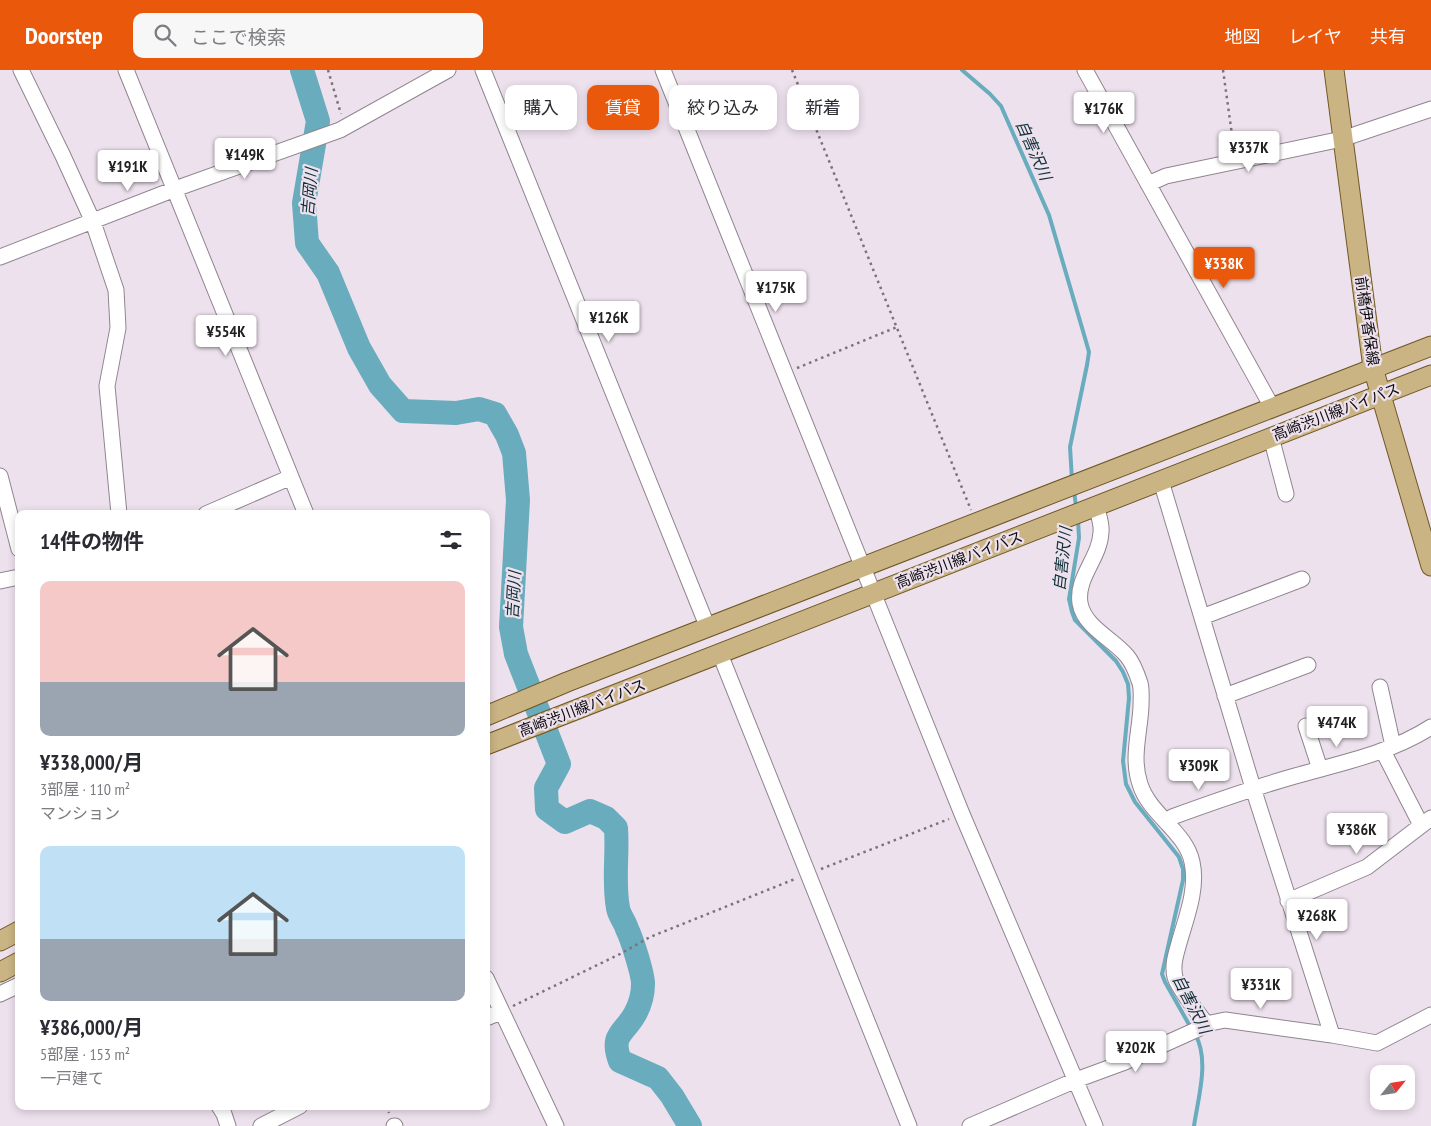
<!DOCTYPE html>
<html lang="ja">
<head>
<meta charset="utf-8">
<style>
  :root { --surface:#fff; --page:#f7f7f7; --text:#2b2b33; --muted:#7c7c81; --accent:#ea580c }
  body { margin:0; font-family:"PT Sans Narrow","Noto Sans JP",sans-serif; background:var(--page); color:var(--text); height:100vh; display:flex; flex-direction:column; font-size:19px; white-space:nowrap }
  * { box-sizing:border-box; margin:0 }
  p { font-size:16px; color:var(--muted) }
  .icon { flex:none; width:28px; height:28px; fill:none; stroke:currentColor; stroke-width:2; stroke-linecap:round; stroke-linejoin:round }
  .map { position:relative; flex:1; overflow:hidden }
  .sheet { position:absolute; left:15px; top:440px; width:475px; height:600px; display:flex; flex-direction:column; background:var(--surface); border-radius:10px; box-shadow:0 2px 8px #0003 }
  .sheet>* { flex:none }
  .top-card { position:absolute; left:505px; top:15px; width:475px; height:45px; display:flex; gap:10px }
  .needle { width:32px; rotate:60deg }
  .tools { position:absolute; left:1370px; top:995px; display:grid; gap:10px }
  .tools a { display:grid; place-items:center; width:45px; height:45px; border-radius:10px; background:var(--surface); box-shadow:0 2px 8px #0003; font-size:25px }
  .price { position:absolute; translate:-50% -42px; padding:0 11px; border-radius:5px; background:#fff; color:#222; font-size:16px; line-height:32px; filter:drop-shadow(0 1px 2px #0008) }
  .price::after { content:''; position:absolute; left:50%; top:30px; width:15px; height:11px; margin-left:-8px; background:inherit; clip-path:polygon(0 0,100% 0,50% 100%) }
  .price.active { background:var(--accent); color:#fff }
  ul { padding:0; list-style:none }
  li { display:grid; align-content:center; gap:10px; height:265px; padding:0 25px }
  li span { display:grid; place-items:center; height:155px; border-radius:10px; color:#555 }
  li>.icon { margin-inline-start:auto }
  span .icon { width:90px; height:90px; fill:#fffc; stroke-width:1 }
  li b { font-size:21px }
  h2 { display:flex; justify-content:space-between; align-items:center; height:60px; padding:0 25px; font-size:21px }
  .pill { padding:0 18px; border-radius:10px; background:var(--surface); box-shadow:0 2px 8px #0003; font-size:18px; line-height:45px }
  .pill.active { background:var(--accent); color:#fff }
  header { display:flex; align-items:center; gap:30px; box-sizing:border-box; height:70px; padding:0 25px; background:var(--accent); color:#fff }
  header strong { font-size:24px }
  nav { display:flex; gap:28px; margin-inline-start:auto; font-size:18px }
  .search { width:350px; height:45px; background:var(--page); display:flex; align-items:center; gap:12px; box-sizing:border-box; padding:0 18px; border-radius:10px; color:var(--muted); font-size:19px }
  .map>svg:first-child { display:block }
  .lines { fill:none; stroke-linecap:round; stroke-linejoin:round }
  .stream { stroke:#68acbd; stroke-width:4 }
  .river { stroke:#68acbd; stroke-width:24 }
  .minor-casing { stroke:#8f858f; stroke-width:17 }
  .major-casing { stroke:#705825; stroke-width:21 }
  .path { stroke:#7a737a; stroke-width:2.5; stroke-dasharray:2.5 4; stroke-linecap:butt }
  .minor { stroke:#fff; stroke-width:15 }
  .major { stroke:#cab484; stroke-width:19 }
  .labels { text-anchor:middle; stroke-width:4.5; stroke-linejoin:round; paint-order:stroke }
  .street-label { font-size:15px; fill:#0d0a0d; stroke:#ede1ed }
  .water-label { font-size:16px; font-style:italic; fill:#0f3139; stroke:#ede1ed }
</style>
</head>
<body>
<header>
<strong>Doorstep</strong>
<div class="search"><svg class="icon" aria-label="search" viewBox="0 0 24 24"><circle cx="10" cy="10" r="6"/><path d="M15 15l6 6"/></svg>ここで検索</div>
<nav><a>地図</a><a>レイヤ</a><a>共有</a></nav>
</header>
<div class="map">
<svg width="1431" height="1056" viewBox="0 0 1431 1056">
  <rect width="100%" height="100%" fill="#ede1ed"/>
  <g class="lines">
    <!-- stream -->
    <path class="stream" d="M962,0L990,24L1001,36L1049,145L1085,268L1089,282L1087,295L1070,377L1072,410
      M1074,420L1076,437
      M1078,449L1079,468L1069,529L1072,542L1075,550L1116,591L1123,602L1128,614L1129,628L1123,691L1126,714L1135,732L1179,787L1183,799V810L1162,904L1165,912L1191,958
      M1194,1056C1198,1028 1210,990 1195,964"/>
    <!-- river -->
    <path class="river" d="M302,0L318,51L304,133L307,173L328,203L359,278L380,315L403,341L456,343L479,339L495,344L507,365L514,383L518,430L511,557L516,584L559,694L546,718L547,739L565,752L590,741L606,748L616,758C618,785 613,811 618,838C619,845 625,852 627,859C632,869 643,904 643,914C643,924 640,935 635,944C624,964 610,964 620,991L658,1008L672,1026L690,1056"/>
    <defs>
      <path id="minor" d="M21,0L63,86L93,152L116,220L118,258L107,316L119,444
        M126,0L306,444
        M483,0L708,558
        M663,0L962,744L1095,1056
        M1085,0L1272,337
        M1148,114L1166,106L1342,69L1431,39
        M0,187L175,119L340,60L448,0
        M1271,367L1286,424
        M0,406L19,479
        M1161,411L1253,718L1332,965
        M1096,436C1098,444 1102,453 1101,462C1100,488 1076,507 1080,533C1084,557 1113,569 1127,586C1133,593 1137,604 1140,613C1142,620 1141,629 1141,636C1140,662 1131,688 1140,714C1149,744 1186,762 1192,792C1198,819 1186,848 1179,873C1176,884 1172,895 1175,907C1178,919 1199,943 1206,954
        M206,444L291,407
        M0,511L19,507
        M1202,547L1302,509
        M720,584L909,1056
        M1380,617L1393,676
        M1225,626L1308,595
        M1306,656L1320,699
        M1383,681L1421,755
        M1167,753L1172,747C1213,732 1253,718 1295,706C1341,693 1391,683 1431,657
        M1288,831L1367,797L1431,748
        M486,908L556,1056
        M0,924L19,915
        M486,948L501,942
        M219,1036L224,1044L228,1056
        M261,1056L300,1036
        M394,1056H395
        M970,1056L1076,1010L1125,992L1198,959L1206,954L1225,950L1332,965L1377,973L1431,945"/>
      <path id="major" d="M1334,0L1373,298L1431,496
        M486,646L567,612L1431,276
        M486,675L1431,305
        M0,871L19,861
        M0,902L19,892"/>
    </defs>
    <!-- minor casing -->
    <use href="#minor" class="minor-casing"/>
    <!-- major casing -->
    <use href="#major" class="major-casing"/>
    <!-- path -->
    <path class="path" d="M328,0L341,44
      M792,0L971,440
      M1223,0L1234,79
      M797,298L897,257
      M821,799L949,749
      M513,936L620,884L650,867L795,809
      M386,1036L389,1043"/>
    <!-- minor -->
    <use href="#minor" class="minor"/>
    <!-- major -->
    <use href="#major" class="major"/>
  </g>
  <g class="labels">
    <!-- street labels -->
    <g class="street-label">
      <text transform="translate(1367 251) rotate(82)" y="5">前橋伊香保線</text>
      <text transform="translate(1336 342) rotate(-21)" y="5">高崎渋川線バイパス</text>
      <text transform="translate(959 490) rotate(-21)" y="5">高崎渋川線バイパス</text>
      <text transform="translate(582 638) rotate(-21)" y="5">高崎渋川線バイパス</text>
    </g>
    <!-- water labels -->
    <g class="water-label">
      <text transform="translate(1034 80) rotate(66)" y="6">自害沢川</text>
      <text transform="translate(309 122) rotate(-85)" y="6">吉岡川</text>
      <text transform="translate(1062 489) rotate(-84)" y="6">自害沢川</text>
      <text transform="translate(513 525) rotate(-87)" y="6">吉岡川</text>
      <text transform="translate(1192 934) rotate(63)" y="6">自害沢川</text>
    </g>
  </g>
</svg>
<div class="tools">
<a><svg class="needle" viewBox="-14 -14 28 28"><path d="M0-13l5 13h-10z" fill="#e53935"/><path d="M0 13l5-13h-10z" fill="#7c7c81"/></svg></a>
</div>
<b class="price" style="left:1104px;top:64px">¥176K</b>
<b class="price" style="left:1249px;top:103px">¥337K</b>
<b class="price" style="left:245px;top:110px">¥149K</b>
<b class="price" style="left:128px;top:122px">¥191K</b>
<b class="price active" style="left:1224px;top:219px">¥338K</b>
<b class="price" style="left:776px;top:243px">¥175K</b>
<b class="price" style="left:609px;top:273px">¥126K</b>
<b class="price" style="left:226px;top:287px">¥554K</b>
<b class="price" style="left:1337px;top:678px">¥474K</b>
<b class="price" style="left:1199px;top:721px">¥309K</b>
<b class="price" style="left:1357px;top:785px">¥386K</b>
<b class="price" style="left:1317px;top:871px">¥268K</b>
<b class="price" style="left:1261px;top:940px">¥331K</b>
<b class="price" style="left:1136px;top:1003px">¥202K</b>
<div class="top-card">
<a class="pill">購入</a>
<a class="pill active">賃貸</a>
<a class="pill">絞り込み</a>
<a class="pill">新着</a>
</div>
<section class="sheet">
<h2>14件の物件<svg class="icon" aria-label="filters" viewBox="0 0 24 24"><path d="M4 7h16M4 17h16"/><circle cx="9" cy="7" r="2"/><circle cx="15" cy="17" r="2"/></svg></h2>
<ul>
<li><span style="background:linear-gradient(#f6c9c9 65%,#9aa5b1 0)"><svg class="icon" aria-label="home" viewBox="0 0 24 24"><path d="M3 11l9-7 9 7M6 9v11h12V9"/></svg></span><div><b>¥338,000/月</b><p>3部屋 · 110 m²</p><p>マンション</p></div></li>
<li><span style="background:linear-gradient(#bfe0f5 60%,#9aa5b1 0)"><svg class="icon" aria-label="home" viewBox="0 0 24 24"><path d="M3 11l9-7 9 7M6 9v11h12V9"/></svg></span><div><b>¥386,000/月</b><p>5部屋 · 153 m²</p><p>一戸建て</p></div></li>
</ul>
</section>
</div>
</body>
</html>
